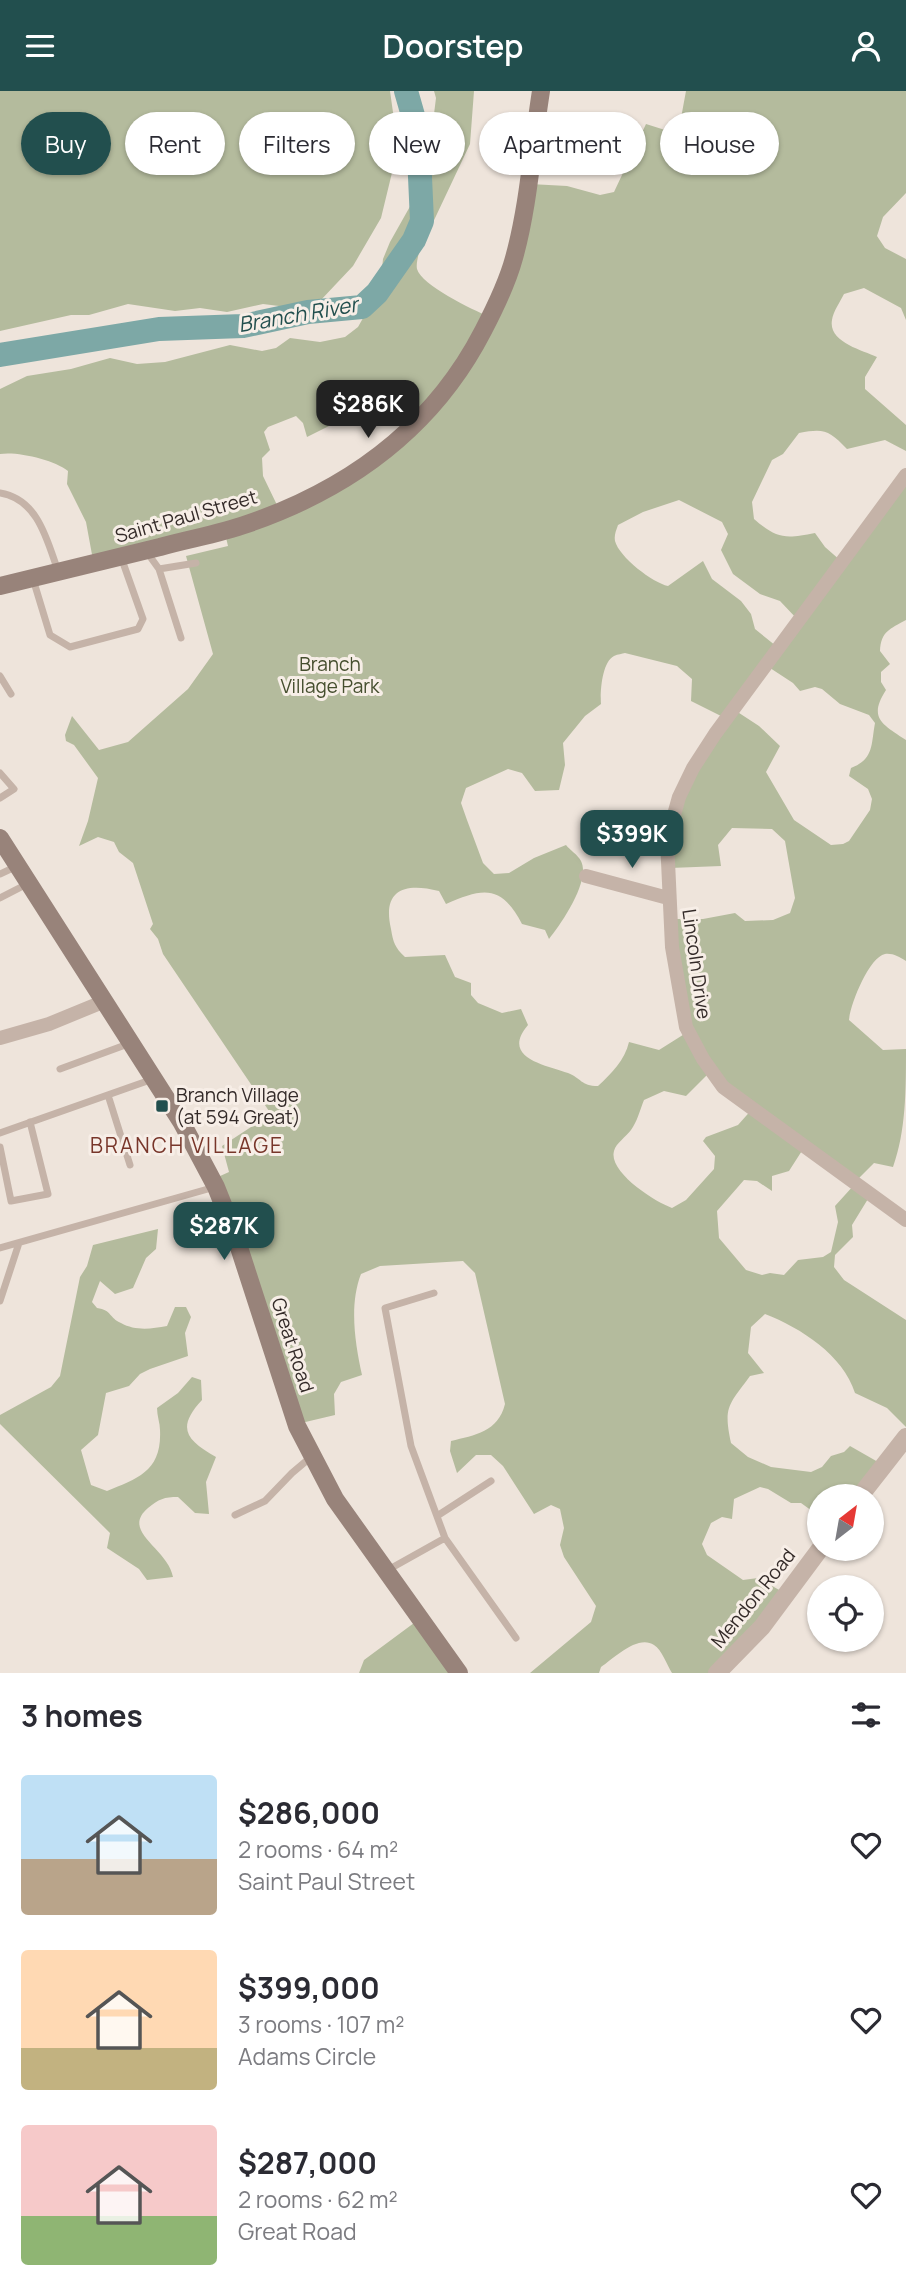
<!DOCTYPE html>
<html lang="en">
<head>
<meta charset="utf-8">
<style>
  :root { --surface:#fff; --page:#f7f7f7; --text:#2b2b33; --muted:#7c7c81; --accent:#224f4e }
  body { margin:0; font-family:Manrope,sans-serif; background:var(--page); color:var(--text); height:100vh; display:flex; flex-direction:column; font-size:26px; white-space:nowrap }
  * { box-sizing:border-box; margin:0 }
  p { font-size:23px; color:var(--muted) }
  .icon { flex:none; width:38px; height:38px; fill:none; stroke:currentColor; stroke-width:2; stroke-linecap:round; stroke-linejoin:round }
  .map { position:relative; height:1582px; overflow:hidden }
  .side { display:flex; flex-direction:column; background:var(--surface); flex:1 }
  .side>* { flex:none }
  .banner { position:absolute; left:21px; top:21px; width:864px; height:63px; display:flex; gap:14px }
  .needle { width:46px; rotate:31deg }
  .fabs { position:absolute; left:807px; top:1393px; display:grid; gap:14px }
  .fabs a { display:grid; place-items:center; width:77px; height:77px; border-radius:50%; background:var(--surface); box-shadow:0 2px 5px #0004; font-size:35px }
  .price { position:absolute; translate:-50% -60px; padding:0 16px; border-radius:14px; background:var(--accent); color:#fff; font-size:23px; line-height:46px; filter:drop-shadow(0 2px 4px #0008) }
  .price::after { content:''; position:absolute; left:50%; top:42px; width:21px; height:16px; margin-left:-10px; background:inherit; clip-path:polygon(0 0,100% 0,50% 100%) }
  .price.on { background:#222; color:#fff }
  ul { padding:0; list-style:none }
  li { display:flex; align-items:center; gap:21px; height:175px; padding:0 21px }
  li span { display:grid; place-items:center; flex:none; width:196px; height:140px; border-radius:7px; color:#555 }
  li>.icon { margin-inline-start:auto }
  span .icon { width:84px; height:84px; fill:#fffc; stroke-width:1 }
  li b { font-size:30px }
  h2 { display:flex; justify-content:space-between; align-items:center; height:84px; padding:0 21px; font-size:30px }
  .pill { padding:0 24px; border-radius:32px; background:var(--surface); box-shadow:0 2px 5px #0004; font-size:24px; line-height:63px }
  .pill.on { background:var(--accent); color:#fff }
  header { display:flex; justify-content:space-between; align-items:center; height:91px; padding:0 21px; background:var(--accent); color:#fff; font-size:32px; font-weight:600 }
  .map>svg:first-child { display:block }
  .green { fill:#b4bb9d; fill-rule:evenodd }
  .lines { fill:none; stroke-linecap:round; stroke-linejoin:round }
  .river { stroke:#7da8a6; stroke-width:24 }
  .service { stroke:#c5b3a8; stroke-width:7 }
  .minor { stroke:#c5b3a8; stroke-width:14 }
  .tertiary { stroke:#c5b3a8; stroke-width:18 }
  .secondary { stroke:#98837a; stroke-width:18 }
  .poi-dot { fill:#224f4e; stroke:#f7eee7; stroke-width:2.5 }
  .labels { text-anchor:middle; stroke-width:6; stroke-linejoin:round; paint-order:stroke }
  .street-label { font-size:19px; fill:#332a28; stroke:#f7eee7 }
  .park-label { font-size:19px; fill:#454e2e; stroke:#f7eee7 }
  .poi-label { font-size:19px; fill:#332a28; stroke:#f7eee7; text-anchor:start }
  .water-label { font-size:21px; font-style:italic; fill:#224f4e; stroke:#f7eee7 }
  .neighbourhood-label { font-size:21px; letter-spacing:2px; fill:#78362a; stroke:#f7eee7 }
</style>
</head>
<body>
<header><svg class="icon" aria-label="menu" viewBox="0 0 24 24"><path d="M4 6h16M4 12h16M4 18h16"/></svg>Doorstep<svg class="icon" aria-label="person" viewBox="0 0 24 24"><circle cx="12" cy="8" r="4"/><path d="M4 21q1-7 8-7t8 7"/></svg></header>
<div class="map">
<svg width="906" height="1582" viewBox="0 0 906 1582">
  <rect width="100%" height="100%" fill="#eee4db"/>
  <!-- green -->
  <path class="green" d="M0,0H390L398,57L381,127L353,175L320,210L295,217L263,213L227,221L200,217L175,220L128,213L89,224H71L0,240Z
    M434,0H474L470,53L419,161C418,166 416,173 417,178C421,194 473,219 488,225L530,93L567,95L600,104L614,101L646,33L665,39L681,27L686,0H906V102L883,126L877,145L885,157L906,168V229L901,217L864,197L844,203C840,211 833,221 832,229C828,251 862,259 877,266L865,286V298L906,334V360L885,349L847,358C829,339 824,337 799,342L783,363L772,369L752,411L754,428C777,448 785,448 815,442L825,456L841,470L906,383V529C890,538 881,540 880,560L890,573L881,581V591L886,599C868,627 882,633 906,649V870C899,866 893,862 885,863C869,866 850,914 849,929L883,959L906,958C906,999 906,1040 893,1076L874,1072L859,1087L871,1103L852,1134L853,1146L835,1164L834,1176L844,1189L906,1229V1336L887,1317L855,1302C843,1264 801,1237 765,1223L751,1236L748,1262L764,1282L750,1285C729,1314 723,1315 731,1352L748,1366L771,1376L811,1381L822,1376L831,1365L844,1361L850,1355L878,1371L856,1405H819V1425L801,1412H791L768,1398L760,1396L734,1408L732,1428L722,1426L711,1432L702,1453L707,1464L743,1489L758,1487L781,1500L716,1582H672C667,1574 662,1559 654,1554C638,1543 614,1567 601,1576L599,1582H530L591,1531L596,1515L564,1466L560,1454L564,1437L560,1418L551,1414L534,1423L503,1375L491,1364H476L457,1382L450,1360L451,1350C475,1344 498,1341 505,1313L475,1182L463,1170L380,1175L361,1183C349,1214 355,1252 362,1284L341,1291L334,1303L335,1324L297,1333L209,1090L229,1081L222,1055L271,1023L163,863L158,848L150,838L153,833L133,772L119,761L114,751L98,746L79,755L88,730L98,687L74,654L66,650L65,644L72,625L99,659L128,651L188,598L213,563L186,465L228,455L224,438L93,469L86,431L67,393L68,380C55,369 17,360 0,363V298L27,285L71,278L110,267L137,273L165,271L230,254L262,260L276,257L290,247L320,251L345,246L358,236L380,197L383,168L390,151L426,87L436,7ZM384,296L416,329L318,401L277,414L263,385L262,367L270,359L264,341L268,336L296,325L303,332L307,346L363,318L367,307ZM679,409L722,431L728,443L721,459L733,483L760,503L780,510L798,529L776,555L755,538L751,523L741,510L712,488L703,470L668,495C653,492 619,466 615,450C614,444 616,440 618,434L643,421ZM625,562L677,575L692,588L691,610L725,627L678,706L670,777L721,775L718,754L732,737L772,738L785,750L795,807L790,822L773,829L745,830L735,822L703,828H672L686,942L659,959L629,951C625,969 611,983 598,995C581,995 581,987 568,982C546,974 500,967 528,934L521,918L502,922L478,912L471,904V892L455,886L445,864L405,866C395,857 393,851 391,838C382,799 404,791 439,800L446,813C483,797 501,793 522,833L545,839L549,848C561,833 591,790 581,770C578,764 570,759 566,754L534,767L509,782L494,783L483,772L467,729L461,712L466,697L508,678L522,682L535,700L559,699L565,674L563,652L585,625L601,613C600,601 602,571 614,565C618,563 622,563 625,562ZM767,575L793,592L800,600L815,596L822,598L840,613L869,624L875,632C871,654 874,668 851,677L849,685L868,698L872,708L870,719L849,750L843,753L831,754L794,729L766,681L780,655L759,635L733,618ZM711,980L754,1016L738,1034L706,1046L703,1050L715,1065L714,1078L686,1109L672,1117C655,1111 608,1081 614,1060C616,1052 626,1046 631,1039C637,1031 640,1019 644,1009L664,1000L686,1005ZM805,1055L854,1094L835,1115L838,1131L831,1161L823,1166L798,1169L784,1184L770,1182L762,1184L746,1179L719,1147L717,1120L744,1089L757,1090L772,1100V1085L789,1080Z
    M158,1138L156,1158L146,1167L133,1197L115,1203L100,1190L92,1211L97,1217C112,1219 109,1227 121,1232C135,1240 151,1238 167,1235L175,1216H186L191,1226L185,1242L188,1265L150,1278L140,1283L129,1295L106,1302L98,1344L81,1359L91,1394L107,1400C138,1387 162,1380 160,1339C160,1332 157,1325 157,1317L178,1302L192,1286L201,1289L202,1309C176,1337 186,1349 216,1366L206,1391L209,1423L195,1422L178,1406C164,1406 159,1408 148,1417C120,1441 168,1457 173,1486L147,1489L139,1478L107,1457L110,1442L0,1333V1324L51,1296L60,1285L80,1186L87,1175L93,1154Z
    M414,1532L450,1582H359L364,1569Z"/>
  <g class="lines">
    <!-- river -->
    <path class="river" d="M0,264L159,238L243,235L308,221L362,216L377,202L414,149L422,130L418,42L406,0"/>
    <!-- service -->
    <path class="service" d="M0,402C38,408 47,449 58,480
      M146,460L159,478L196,472
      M159,478L181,547
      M33,488L50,544L70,556L138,538L143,528L121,466
      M0,585L11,603
      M0,682L14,698L0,707
      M0,783L17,775
      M0,807L29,792
      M60,978L128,953
      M108,1004L130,1074
      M0,1042L153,988
      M0,1056L11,1110L48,1103L30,1031
      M0,1157L215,1096
      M434,1202L385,1217L411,1355L445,1447
      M0,1210L19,1152
      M235,1424L265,1410L292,1382L311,1366
      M437,1425L491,1390
      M386,1480L445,1447L516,1547"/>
    <!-- minor -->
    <path class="minor" d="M906,384L715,643L693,677L679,706L667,749L672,856L686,936L703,968L723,996L906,1129
      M586,785L668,807
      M0,947L49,933L105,910"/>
    <!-- tertiary -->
    <path class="tertiary" d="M860,1405L906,1346
      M717,1582L762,1536L820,1458"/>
    <!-- secondary -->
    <path class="secondary" d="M0,495C53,482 107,469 160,456C188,448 219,443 247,433C349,398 433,337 483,240C495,217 507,193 514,167C529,113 532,56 541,0
      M0,747L182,1032L216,1096L234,1141L297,1335L335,1408L459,1582"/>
  </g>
  <!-- markers -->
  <rect class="poi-dot" x="155" y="1008" width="14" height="14" rx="3.5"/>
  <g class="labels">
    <!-- street labels -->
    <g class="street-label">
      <text transform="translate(186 425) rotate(-16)" y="7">Saint Paul Street</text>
      <text transform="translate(697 873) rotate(82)" y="7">Lincoln Drive</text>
      <text transform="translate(293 1254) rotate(72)" y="7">Great Road</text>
      <text transform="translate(753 1507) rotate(-51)" y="7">Mendon Road</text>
    </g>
    <!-- park labels -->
    <g class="park-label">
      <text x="330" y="580">Branch<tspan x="330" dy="22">Village Park</tspan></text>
    </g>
    <!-- poi labels -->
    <g class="poi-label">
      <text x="176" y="1011">Branch Village<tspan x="176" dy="22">(at 594 Great)</tspan></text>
    </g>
    <!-- water labels -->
    <g class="water-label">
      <text transform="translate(298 224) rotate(-10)" y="7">Branch River</text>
    </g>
    <!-- neighbourhood labels -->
    <g class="neighbourhood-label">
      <text x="187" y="1062">BRANCH VILLAGE</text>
    </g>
  </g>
</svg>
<div class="fabs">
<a><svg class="needle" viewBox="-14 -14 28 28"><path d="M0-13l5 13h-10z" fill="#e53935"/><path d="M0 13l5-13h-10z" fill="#7c7c81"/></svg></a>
<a><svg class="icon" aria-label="locate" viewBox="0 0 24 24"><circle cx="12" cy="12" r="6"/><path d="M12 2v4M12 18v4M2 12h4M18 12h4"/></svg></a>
</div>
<b class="price on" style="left:368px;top:349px">$286K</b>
<b class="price" style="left:632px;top:779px">$399K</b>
<b class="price" style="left:224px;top:1171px">$287K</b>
<div class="banner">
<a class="pill on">Buy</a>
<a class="pill">Rent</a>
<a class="pill">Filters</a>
<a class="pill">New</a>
<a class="pill">Apartment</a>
<a class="pill">House</a>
</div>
</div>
<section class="side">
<h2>3 homes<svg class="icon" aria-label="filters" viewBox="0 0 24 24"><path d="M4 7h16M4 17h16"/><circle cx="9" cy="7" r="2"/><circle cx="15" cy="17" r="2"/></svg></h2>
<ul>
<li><span style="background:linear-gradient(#bfe0f5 60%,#b9a48a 0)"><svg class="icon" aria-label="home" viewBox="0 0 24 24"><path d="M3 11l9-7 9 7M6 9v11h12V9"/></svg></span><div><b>$286,000</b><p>2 rooms · 64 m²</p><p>Saint Paul Street</p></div><svg class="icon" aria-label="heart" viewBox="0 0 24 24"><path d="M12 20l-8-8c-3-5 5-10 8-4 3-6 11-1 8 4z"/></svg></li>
<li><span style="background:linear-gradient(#ffd9b3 70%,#c2b280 0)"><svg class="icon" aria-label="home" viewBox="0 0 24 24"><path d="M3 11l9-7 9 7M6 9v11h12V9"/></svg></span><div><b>$399,000</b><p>3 rooms · 107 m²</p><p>Adams Circle</p></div><svg class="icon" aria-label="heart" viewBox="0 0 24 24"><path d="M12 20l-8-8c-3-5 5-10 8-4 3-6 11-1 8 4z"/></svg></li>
<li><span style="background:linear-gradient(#f6c9c9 65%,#8fb573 0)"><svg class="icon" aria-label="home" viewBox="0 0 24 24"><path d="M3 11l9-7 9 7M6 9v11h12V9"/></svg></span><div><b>$287,000</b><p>2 rooms · 62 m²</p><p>Great Road</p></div><svg class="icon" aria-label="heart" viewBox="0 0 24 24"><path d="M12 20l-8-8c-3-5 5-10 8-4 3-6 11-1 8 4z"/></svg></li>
</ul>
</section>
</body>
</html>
